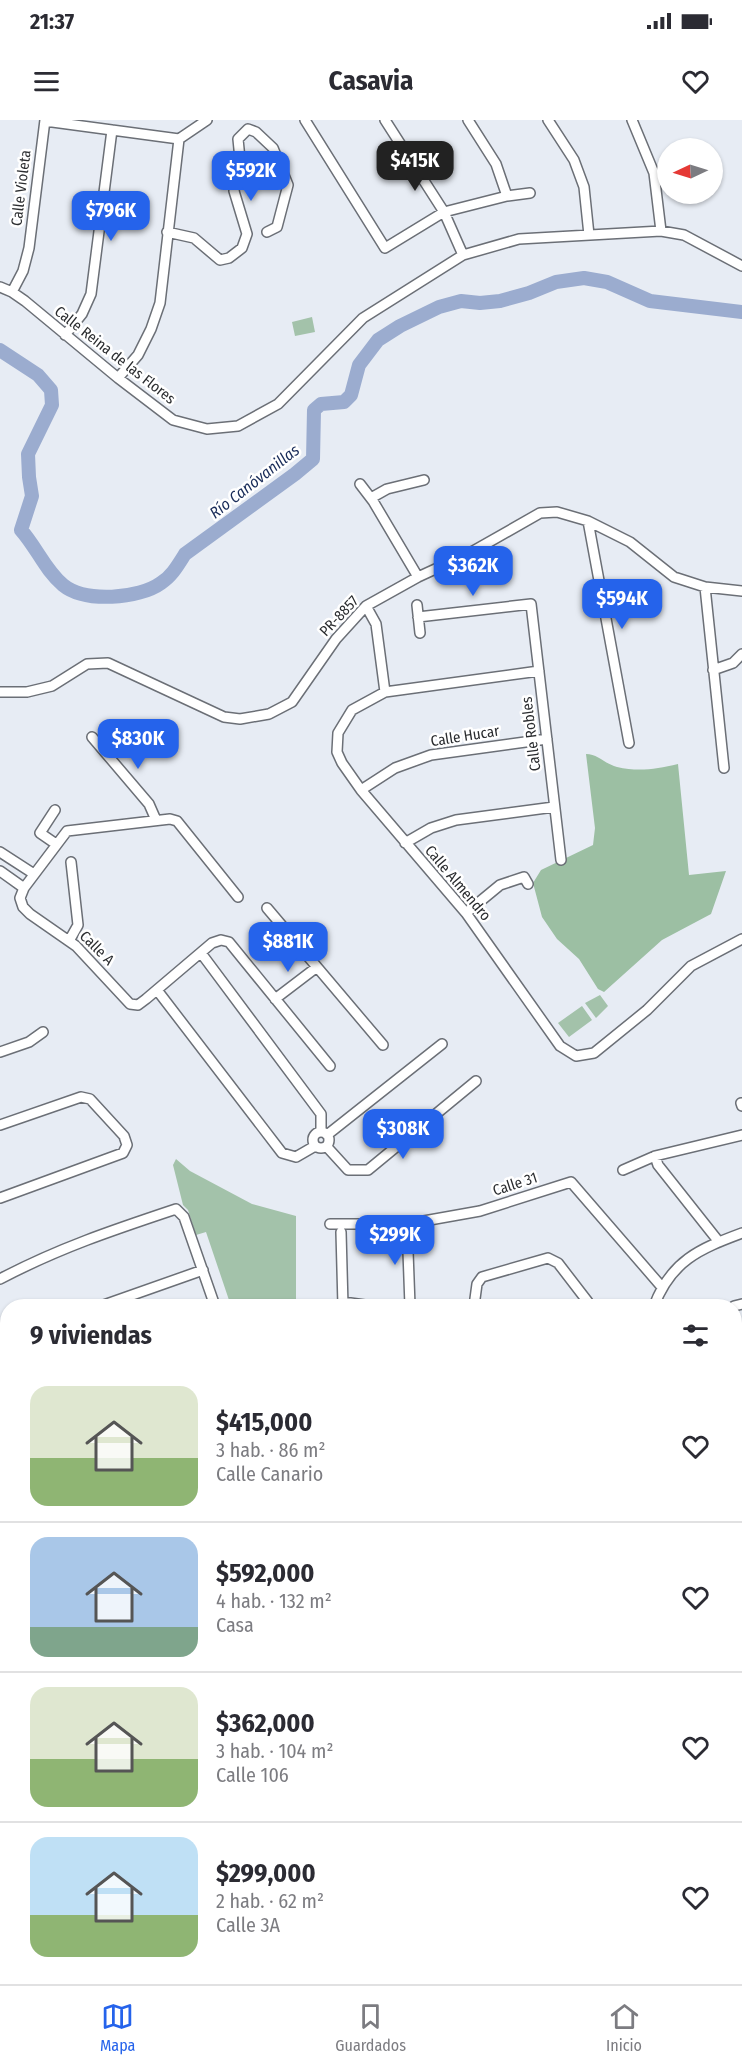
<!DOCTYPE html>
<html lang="es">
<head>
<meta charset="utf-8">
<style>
  :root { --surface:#fff; --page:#f2f2f3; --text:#2b2b33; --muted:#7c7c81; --line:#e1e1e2; --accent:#2563eb }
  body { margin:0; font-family:"Fira Sans Condensed",sans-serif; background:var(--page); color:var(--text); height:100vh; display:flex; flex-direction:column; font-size:22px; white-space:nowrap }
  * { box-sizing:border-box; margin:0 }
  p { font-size:20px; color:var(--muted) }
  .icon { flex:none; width:33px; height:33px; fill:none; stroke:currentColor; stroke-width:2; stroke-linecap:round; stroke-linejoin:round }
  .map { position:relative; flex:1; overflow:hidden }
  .panel { position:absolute; left:0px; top:1179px; width:742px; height:686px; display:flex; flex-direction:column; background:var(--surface); border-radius:24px 24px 0 0; box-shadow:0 2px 4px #0004 }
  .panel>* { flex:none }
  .needle { width:39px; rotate:266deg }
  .tools { position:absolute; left:657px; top:18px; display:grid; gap:12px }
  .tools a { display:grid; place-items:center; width:66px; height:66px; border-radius:50%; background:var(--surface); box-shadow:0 2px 4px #0004; font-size:30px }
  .price { position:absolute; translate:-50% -51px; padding:0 14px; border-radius:12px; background:var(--accent); color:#fff; font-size:20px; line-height:39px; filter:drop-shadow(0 2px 3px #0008) }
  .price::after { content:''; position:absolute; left:50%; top:36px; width:18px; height:14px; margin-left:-9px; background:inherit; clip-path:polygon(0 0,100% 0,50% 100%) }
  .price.current { background:#222; color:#fff }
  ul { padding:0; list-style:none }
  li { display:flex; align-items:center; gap:18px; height:150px; padding:0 30px }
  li+li { border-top:2px solid var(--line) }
  li span { display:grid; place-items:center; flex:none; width:168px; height:120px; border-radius:18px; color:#555 }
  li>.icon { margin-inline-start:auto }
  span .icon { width:72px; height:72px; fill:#fffc; stroke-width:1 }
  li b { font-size:26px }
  h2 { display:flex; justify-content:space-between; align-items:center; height:72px; padding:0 30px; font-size:26px }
  .status { display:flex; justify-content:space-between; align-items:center; height:42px; padding:0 30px; background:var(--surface); direction:ltr }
  .status svg { height:16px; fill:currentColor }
  header { display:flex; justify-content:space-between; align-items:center; height:78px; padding:0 30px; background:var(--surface); font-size:27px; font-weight:700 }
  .tab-bar { display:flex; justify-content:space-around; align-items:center; height:84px; border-top:2px solid var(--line); background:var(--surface); font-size:16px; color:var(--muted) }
  .tab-bar a { display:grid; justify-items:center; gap:3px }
  .tab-bar .current { color:var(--accent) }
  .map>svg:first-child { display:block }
  .green { fill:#a3c2aa }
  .forest { fill:#9cbfa3 }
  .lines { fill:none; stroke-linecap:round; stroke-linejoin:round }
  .river { stroke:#9baccf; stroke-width:14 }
  .minor-casing { stroke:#6b6f76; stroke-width:12 }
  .minor { stroke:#fff; stroke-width:9 }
  .labels { text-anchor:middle; stroke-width:5; stroke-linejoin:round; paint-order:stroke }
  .street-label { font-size:15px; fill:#2a2c2f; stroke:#fff }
  .water-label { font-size:16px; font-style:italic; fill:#192c59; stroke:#fff }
</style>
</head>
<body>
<div class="status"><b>21:37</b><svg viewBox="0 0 49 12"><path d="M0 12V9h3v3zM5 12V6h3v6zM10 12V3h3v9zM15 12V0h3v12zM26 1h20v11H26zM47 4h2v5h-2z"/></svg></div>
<header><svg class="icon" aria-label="menu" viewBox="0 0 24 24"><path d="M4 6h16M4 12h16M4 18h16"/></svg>Casavia<svg class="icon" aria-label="heart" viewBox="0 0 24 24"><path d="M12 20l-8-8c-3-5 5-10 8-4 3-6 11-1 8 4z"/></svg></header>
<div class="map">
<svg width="742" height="1864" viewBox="0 0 742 1864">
  <rect width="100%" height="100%" fill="#e7ecf4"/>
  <!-- green -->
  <path class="green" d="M312,197L315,212L295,216L292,202Z
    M600,875L608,886L596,898L585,883Z
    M582,886L592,900L569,917L558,903Z
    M176,1039L190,1051L252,1084L296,1096V1186H231L206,1112L196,1115L188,1090L183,1085L173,1045Z"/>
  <!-- forest -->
  <path class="forest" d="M586,634C598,634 605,644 617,647C639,652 656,649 678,644L689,755L726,751L711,794L662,820L604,872L598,869L579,839L557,819L542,797L533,763L541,750L593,725L595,708Z"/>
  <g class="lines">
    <!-- river -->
    <path class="river" d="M0,230L38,255L51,270L52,285L28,334L29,357L32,376L21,410C37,428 45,450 63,465C85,483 139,479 161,463C172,456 178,445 185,434L295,354L313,339L314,290L321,284L344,282L351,275L359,245L378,220L400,206L439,187L461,181L480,183L500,181L529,173L556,162L584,158L607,162L650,181L742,192"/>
    <defs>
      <path id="minor" d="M305,0L385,128L444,92L507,76L530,73
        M385,0L444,92L463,135
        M468,0L496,44L507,76
        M548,0L574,40L584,67L589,115
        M632,0L654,53L661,111
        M45,1L179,19
        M179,19L207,0
        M167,112L194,118L220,140L229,138L242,128L247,114L234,71L240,39L238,19L248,9L256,12L273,28L288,65L277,107L267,112
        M0,167L12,172L25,181L118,258L173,300L207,309L238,306L278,284L363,198L463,135L519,119L661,111L684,115L742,146
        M12,172L23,151L29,128L45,0
        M65,215L82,194L91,174L112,10
        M118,258L138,235L151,209L160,183L179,19
        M360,364L373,381L418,457
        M371,378L387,369L424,360
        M588,401L629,623
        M705,467L724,648
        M417,485L420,513
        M366,486L376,504L385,572
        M418,497L531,484L561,740
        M713,550L733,543L742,534
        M539,551L385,572L352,590L338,613L337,632L342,643L361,670L466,793L560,926L576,936L594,933L647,890L691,846L742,819
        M0,572H27L52,566L87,544L108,543L224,597L240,599L269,594L292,582L336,519L366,486L418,457L468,434L540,393L557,392L588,401L630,422L674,457L705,467L742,471
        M92,617L149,684L156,700
        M361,670L395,648L431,635L547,619
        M55,690L40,713L56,724
        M405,723L431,708L456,700L554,687
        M0,732L34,754
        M0,751L24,768
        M238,777L177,701L170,699L67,711L24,768L20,778L23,787L30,794L76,826L130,884L138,885L146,879L212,823L221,820L229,822L330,946
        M267,788L383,925
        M466,793L500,765L524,757L528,764
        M69,821L78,805L71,742
        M201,833L321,994V1012
        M157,870L282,1033L296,1037L315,1026
        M275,879L317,847
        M0,932L29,922L43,912
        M741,983L742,986
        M0,1005L81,977L90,979L124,1016L127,1025L123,1033L0,1078
        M313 1020a8 8 0 1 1 16 0a8 8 0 1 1-16 0Z
        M327,1015L442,924
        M327,1027L348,1050H368L476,961
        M655,1036L658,1045L719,1122
        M623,1050L655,1036L742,1015
        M330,1104H407L480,1091L571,1062L661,1166
        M407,1104L410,1186
        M341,1112L343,1186
        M0,1159C59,1128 113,1110 176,1089L184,1097L215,1186
        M343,1182L372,1186
        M101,1186L203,1150
        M474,1186L477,1164L482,1157L548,1138L558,1143L588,1182L587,1186
        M654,1186C671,1141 699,1129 742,1113
        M734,1186L742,1184
        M0,1236L8,1232
        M0,1314L8,1310
        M0,1390L8,1387
        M742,1392C729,1453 737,1519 742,1580
        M0,1469L8,1465
        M0,1547L8,1542
        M0,1605L8,1619
        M735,1643L742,1642
        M498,1857L519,1864
        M248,1864L259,1857"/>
    </defs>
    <!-- minor casing -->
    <use href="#minor" class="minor-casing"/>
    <!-- minor -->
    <use href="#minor" class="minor"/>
  </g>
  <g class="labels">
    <!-- street labels -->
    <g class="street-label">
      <text transform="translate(21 68) rotate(-83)" y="5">Calle Violeta</text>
      <text transform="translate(115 235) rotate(38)" y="5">Calle Reina de las Flores</text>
      <text transform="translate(339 496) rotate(-47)" y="5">PR-8857</text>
      <text transform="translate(531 614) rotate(-97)" y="5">Calle Robles</text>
      <text transform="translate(465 616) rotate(-9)" y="5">Calle Hucar</text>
      <text transform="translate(458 763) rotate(50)" y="5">Calle Almendro</text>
      <text transform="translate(97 828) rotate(45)" y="5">Calle A</text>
      <text transform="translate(515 1064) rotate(-18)" y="5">Calle 31</text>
    </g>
    <!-- water labels -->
    <g class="water-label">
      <text transform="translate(254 361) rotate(-38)" y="6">Río Canóvanillas</text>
    </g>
  </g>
</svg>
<div class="tools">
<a><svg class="needle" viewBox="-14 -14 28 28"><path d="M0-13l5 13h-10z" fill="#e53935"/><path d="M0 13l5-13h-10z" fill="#7c7c81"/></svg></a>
</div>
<b class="price current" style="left:415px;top:72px">$415K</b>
<b class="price" style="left:251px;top:82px">$592K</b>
<b class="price" style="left:111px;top:122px">$796K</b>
<b class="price" style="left:473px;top:477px">$362K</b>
<b class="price" style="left:622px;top:510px">$594K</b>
<b class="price" style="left:138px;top:650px">$830K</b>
<b class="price" style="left:288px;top:853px">$881K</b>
<b class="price" style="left:403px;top:1040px">$308K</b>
<b class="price" style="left:395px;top:1146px">$299K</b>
<section class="panel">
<h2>9 viviendas<svg class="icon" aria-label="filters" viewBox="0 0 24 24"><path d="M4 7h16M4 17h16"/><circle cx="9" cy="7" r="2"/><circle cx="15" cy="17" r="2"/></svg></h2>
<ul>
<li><span style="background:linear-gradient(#dfe7d0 60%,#8fb573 0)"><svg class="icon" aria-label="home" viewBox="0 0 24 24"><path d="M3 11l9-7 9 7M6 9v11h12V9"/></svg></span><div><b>$415,000</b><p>3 hab. · 86 m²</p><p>Calle Canario</p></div><svg class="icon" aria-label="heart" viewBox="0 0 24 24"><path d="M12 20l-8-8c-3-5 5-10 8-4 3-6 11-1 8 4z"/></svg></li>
<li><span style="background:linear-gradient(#a9c7e8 75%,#7fa58c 0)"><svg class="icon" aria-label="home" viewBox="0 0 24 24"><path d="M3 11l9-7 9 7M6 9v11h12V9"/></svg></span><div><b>$592,000</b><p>4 hab. · 132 m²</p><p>Casa</p></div><svg class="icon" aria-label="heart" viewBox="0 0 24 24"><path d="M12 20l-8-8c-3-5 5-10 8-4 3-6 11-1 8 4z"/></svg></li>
<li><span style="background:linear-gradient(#dfe7d0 60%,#8fb573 0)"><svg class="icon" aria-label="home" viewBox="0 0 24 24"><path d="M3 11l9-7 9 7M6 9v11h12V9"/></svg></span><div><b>$362,000</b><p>3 hab. · 104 m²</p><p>Calle 106</p></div><svg class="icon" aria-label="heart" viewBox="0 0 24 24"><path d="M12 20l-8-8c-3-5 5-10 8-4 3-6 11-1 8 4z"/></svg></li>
<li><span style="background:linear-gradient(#bfe0f5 65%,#8fb573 0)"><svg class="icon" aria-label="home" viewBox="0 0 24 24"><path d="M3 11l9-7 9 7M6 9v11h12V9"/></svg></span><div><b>$299,000</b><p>2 hab. · 62 m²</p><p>Calle 3A</p></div><svg class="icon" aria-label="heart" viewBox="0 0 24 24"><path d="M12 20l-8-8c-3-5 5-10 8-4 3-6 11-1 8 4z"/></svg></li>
</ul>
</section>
</div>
<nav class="tab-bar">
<a class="current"><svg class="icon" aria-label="map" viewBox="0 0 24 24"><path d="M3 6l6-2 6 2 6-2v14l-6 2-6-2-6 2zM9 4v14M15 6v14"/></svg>Mapa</a>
<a><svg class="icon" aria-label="saved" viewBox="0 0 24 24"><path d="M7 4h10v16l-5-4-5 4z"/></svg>Guardados</a>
<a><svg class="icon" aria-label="home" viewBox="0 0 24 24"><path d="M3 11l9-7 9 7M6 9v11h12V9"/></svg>Inicio</a>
</nav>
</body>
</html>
